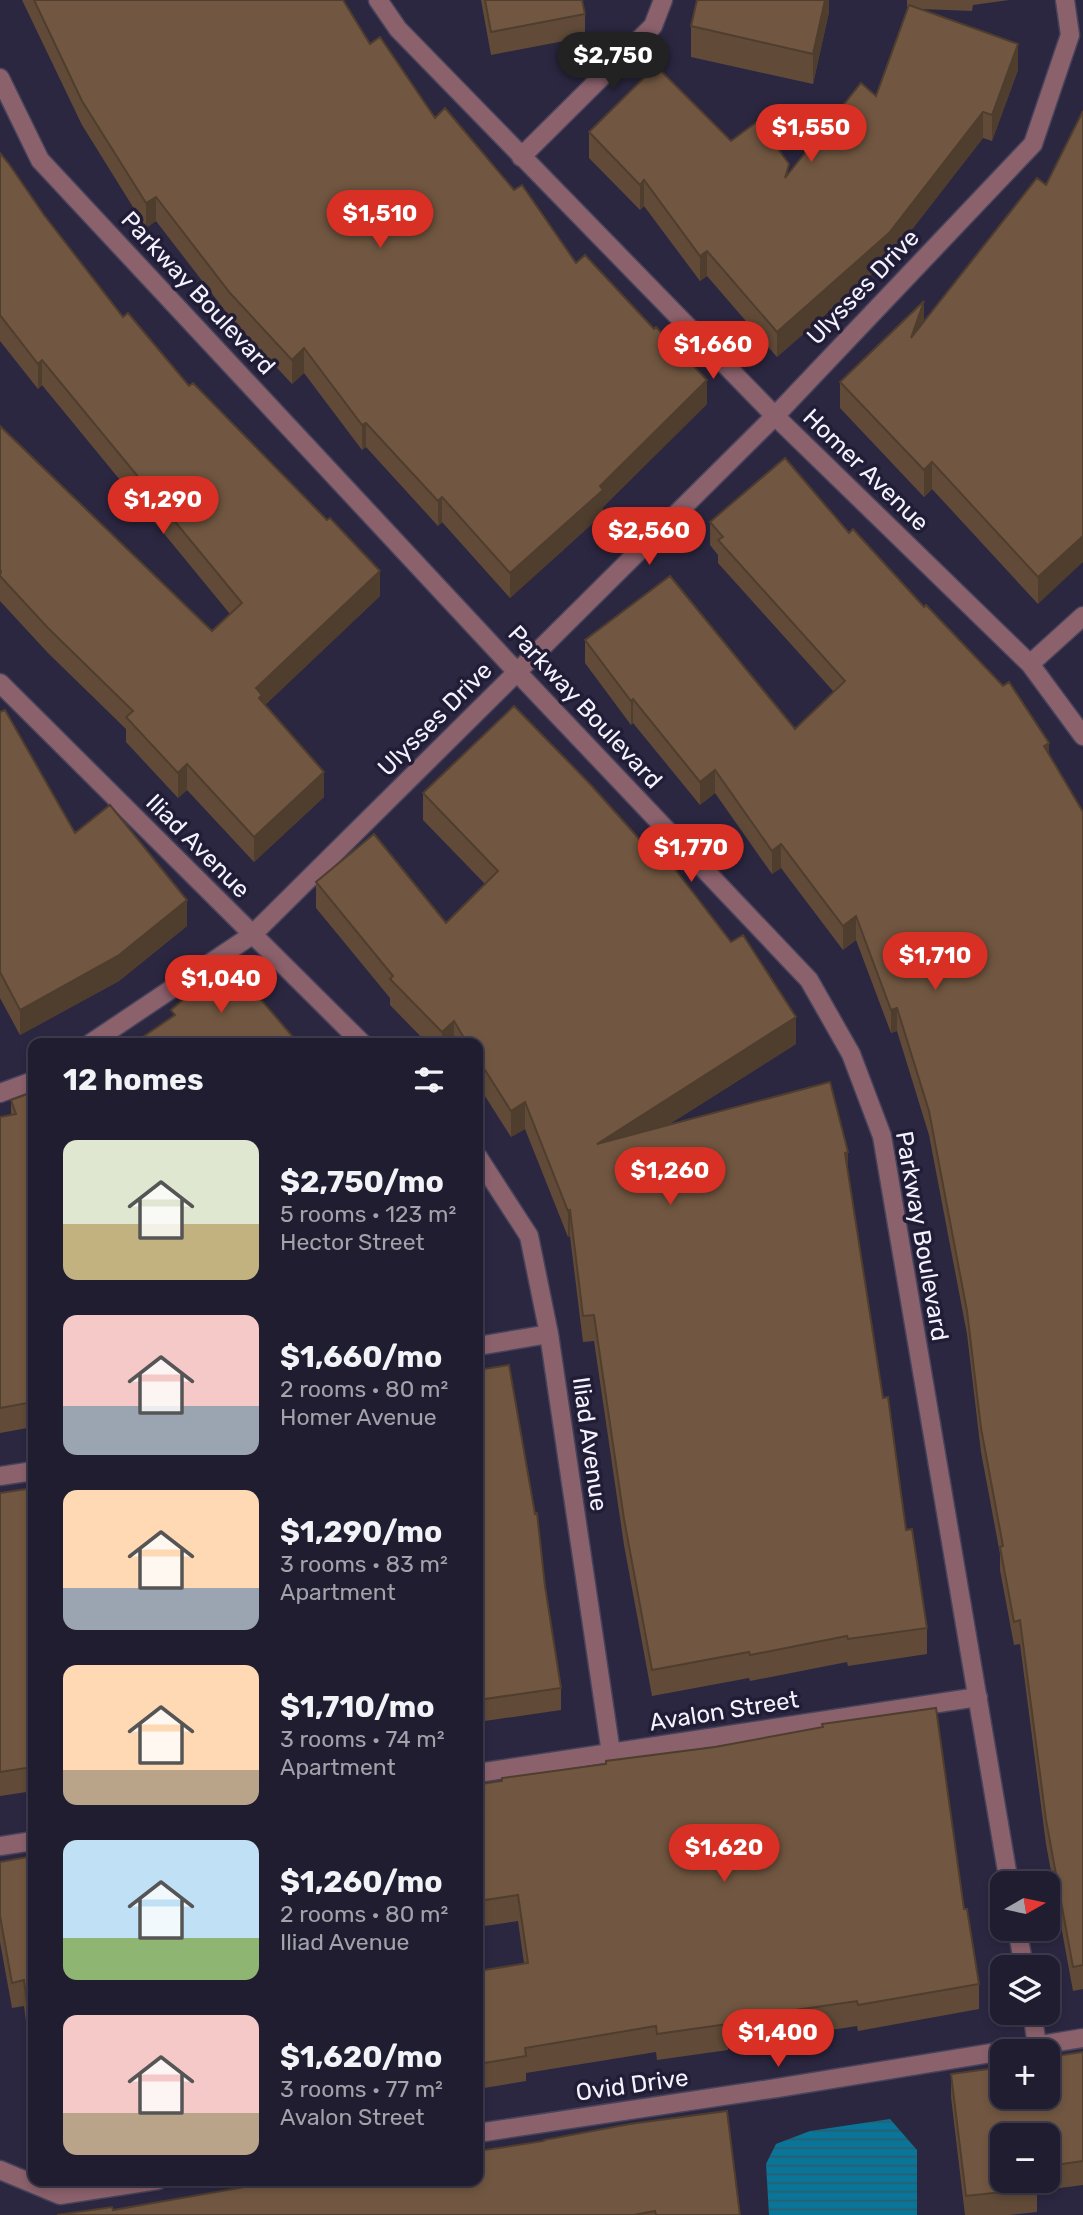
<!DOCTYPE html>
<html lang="en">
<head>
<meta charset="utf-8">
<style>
  :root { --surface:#201d31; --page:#2d2a3d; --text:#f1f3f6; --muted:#a2a2ab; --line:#3d3b4d; --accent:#d93025 }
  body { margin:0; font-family:Rubik,sans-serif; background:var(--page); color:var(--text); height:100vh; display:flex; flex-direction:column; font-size:26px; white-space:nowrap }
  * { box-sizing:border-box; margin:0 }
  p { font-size:23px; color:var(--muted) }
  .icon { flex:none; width:38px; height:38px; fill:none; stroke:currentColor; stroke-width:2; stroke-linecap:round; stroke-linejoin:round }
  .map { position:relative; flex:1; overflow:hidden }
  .drawer { position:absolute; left:28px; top:1038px; width:455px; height:1148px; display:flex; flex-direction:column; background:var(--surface); border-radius:14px; box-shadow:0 4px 10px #0003,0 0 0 2px var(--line) }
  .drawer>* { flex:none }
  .needle { width:46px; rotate:81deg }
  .buttons { position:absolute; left:990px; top:1871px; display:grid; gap:14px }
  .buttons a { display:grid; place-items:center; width:70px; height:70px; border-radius:14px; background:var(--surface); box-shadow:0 4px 10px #0003,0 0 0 2px var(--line); font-size:35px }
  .price { position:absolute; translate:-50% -60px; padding:0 16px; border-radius:24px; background:var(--accent); color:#fff; font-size:23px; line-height:46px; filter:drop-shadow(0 2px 4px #0008) }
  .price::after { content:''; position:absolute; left:50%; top:42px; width:21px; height:16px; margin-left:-10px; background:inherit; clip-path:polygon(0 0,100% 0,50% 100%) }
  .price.on { background:#222; color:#fff }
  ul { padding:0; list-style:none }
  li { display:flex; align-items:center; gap:21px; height:175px; padding:0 35px }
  li span { display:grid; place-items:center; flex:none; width:196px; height:140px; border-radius:14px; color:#555 }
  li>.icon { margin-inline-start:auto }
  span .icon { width:84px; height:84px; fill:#fffc; stroke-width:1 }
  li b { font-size:30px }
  h2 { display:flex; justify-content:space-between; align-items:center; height:84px; padding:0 35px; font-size:30px }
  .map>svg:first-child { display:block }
  .water { fill:url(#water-rules) }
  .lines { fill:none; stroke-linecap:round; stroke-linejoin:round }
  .minor-casing { stroke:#47435b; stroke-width:21 }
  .minor { stroke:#8b616c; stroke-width:18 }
  .wall { fill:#614b38; fill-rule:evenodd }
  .shaded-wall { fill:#4f3d2e }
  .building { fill:#715741; stroke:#4f3d2e; stroke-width:2 }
  .labels { text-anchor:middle; stroke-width:7; stroke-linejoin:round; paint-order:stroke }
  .street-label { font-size:24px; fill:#f3f2fd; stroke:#211d37 }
</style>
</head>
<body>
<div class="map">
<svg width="1083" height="2215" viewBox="0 0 1083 2215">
  <defs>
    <pattern id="water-rules" width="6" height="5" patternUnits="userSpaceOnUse" patternTransform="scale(1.75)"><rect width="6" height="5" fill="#097598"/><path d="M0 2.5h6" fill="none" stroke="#2c5d6e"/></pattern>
  </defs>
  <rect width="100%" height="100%" fill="#2b2741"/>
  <!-- water -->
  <path class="water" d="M890,2119L917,2150V2215H769L766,2164L776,2144L810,2131Z"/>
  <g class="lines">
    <defs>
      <path id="minor" d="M378,0L398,29L775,416L1030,664L1083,736
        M0,78L40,160L517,672L809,980L851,1054L882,1136L1009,1883
        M521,157L653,26L663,0
        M1030,664L1083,616
        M0,683L362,1043
        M91,1043L252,935L775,416L1033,144L1070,35L1065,0
        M0,1093L33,1081
        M478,1157L529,1236L549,1334L611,1753
        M478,1346L549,1334
        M0,1476L33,1471
        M478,1773L978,1697
        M0,1846L33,1841
        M1017,1928L1024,1967
        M1032,2012L1037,2045
        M478,2133L777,2088L1083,2038
        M0,2170L60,2195L158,2180"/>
    </defs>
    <!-- minor casing -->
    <use href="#minor" class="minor-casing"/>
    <!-- minor -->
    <use href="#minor" class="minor"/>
  </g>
  <!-- wall -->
  <path class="wall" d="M22,0H343L370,44L435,118L514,190L576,263L707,404L603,507V514L510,598L442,522L438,526L366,447L362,450L304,373L292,384L230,317L156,221L146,228L82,125Z
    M481,0H582L585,14V37L491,55Z
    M829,0V12L813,84L691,57V26Z
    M907,0H1009L973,5L972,11L921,9L1018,70L992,141L983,138L889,259L777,357L707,276L700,281L644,206L640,210L589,158V132L731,141L789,174L876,96L908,8H907Z
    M0,153L44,215L123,317L189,386L380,596L265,705L324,797L254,862L187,790L178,798L126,742V729L48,653L0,601V426L212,631L230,614L42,385L38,389L0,341Z
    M1046,185L1038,604L932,489L924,497L840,408V382L924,321Z
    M710,522L849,533L1049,755L1083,812V1989L1073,1991L1046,1844L1020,1644L1014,1645L1000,1570V1554L981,1452L967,1334L929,1135L897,1031L891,1033L856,940L843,950L781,868L772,874L715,793L700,805L633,723L631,725L585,663V640L795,729L834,692L718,563V555L710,545Z
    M0,712L75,833L187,926L119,981L20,1035L0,998Z
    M423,793L796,1044L668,1125L848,1174L883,1398L906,1530L927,1628V1654L848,1666L847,1662L750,1681L749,1678L652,1696L624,1545L594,1341L583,1342L570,1236L568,1237L525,1129L511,1137L478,1085V1043H427L390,1005V998L316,908V882L446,923L485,884L423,820Z
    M33,1092V1427L0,1433V1117L11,1115V1100Z
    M478,1370L561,1688V1710L478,1722Z
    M33,1488V1791L0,1796V1493Z
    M481,1784L964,1909L979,1984V2009L858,2031L857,2026L728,2046V2050L657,2060L656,2052L526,2073V2081L478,2089V1971L524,1963L518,1921L478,1927V1811H481Z
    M33,1856V2076L24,2006L12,2008L0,1942V1862Z
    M1083,2052V2185L1037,2191V2212L1009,2215H965L951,2097V2074L1003,2096ZM1048,2135V2180H1003Z
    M285,2180L740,2215H57L113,2210Z"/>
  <!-- shaded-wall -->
  <path class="shaded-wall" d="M825,0H829V12L813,84V54Z
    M1018,44V70L992,141V115Z
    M983,112V138L889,259L777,357V332Z
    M644,180V206L640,210V185Z
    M156,197V221L146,228V203Z
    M707,251V276L700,281V256Z
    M924,301V327L911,338Z
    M304,348V373L292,384V360Z
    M42,360V385L38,389V364Z
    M707,380V404L603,507V514L510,598V573L600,486Z
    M366,423V447L362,450V425Z
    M932,462V489L924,497V470Z
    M442,497V522L438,526V501Z
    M1083,536V562L1038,604V577Z
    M380,571V596L262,708L256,688Z
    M633,699V723L631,725V701Z
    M1049,743V766L1044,746Z
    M187,764V790L178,798V773Z
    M715,770V793L700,805V782Z
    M324,772V797L254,862V837Z
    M781,844V868L772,874V851Z
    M187,900V926L119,981L20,1035V1010Z
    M856,916V940L843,950V926Z
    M897,1008V1031L891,1033V1010Z
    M796,1017V1044L597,1170V1144Z
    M454,1021V1043H442V1032Z
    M525,1102V1129L511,1137V1111Z
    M848,1152V1178L845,1153Z
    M570,1210V1236L568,1237V1211Z
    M483,1233V1258L478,1260V1235Z"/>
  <!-- building -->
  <path class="building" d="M34,0H343L370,44L380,37L435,118L445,108L514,190L522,185L576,263L585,255L654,329L656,327L707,380L600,486L603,490L510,573L442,497L438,501L366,423L362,425L304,348L292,360L230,293L156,197L146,203L82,101Z
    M485,0H582L585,14L491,32Z
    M697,0H825L813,54L691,26Z
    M909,5L1018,44L992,115L983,112L889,233L777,332L707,251L700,256L644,180L640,185L589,132L656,66L731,141L758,121L789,164L785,178L861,83L876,96Z
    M1083,111V536L1038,577L932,462L924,470L840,382L924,301L911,338L1037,178L1046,185Z
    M0,153L9,164L44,215L123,317L128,313L189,386L193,383L327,520L330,518L380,571L256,688L262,695L259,698L324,772L254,837L187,764L178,773L126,717L133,711L48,628L0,576L1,571L0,570V426L212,631L242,603L42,360L38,364L0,315Z
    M785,458L849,533L853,529L924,607L926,605L1003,686L1009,682L1049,743L1044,746L1083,812V1965L1073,1967L1046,1820L1020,1620L1014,1622L1000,1547L1003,1546L981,1428L967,1311L929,1111L897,1008L891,1010L856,916L843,926L781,844L772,851L715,770L700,782L633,699L631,701L585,640L670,576L795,729L845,681L718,540L723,537L710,522Z
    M514,706L590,784L659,861L665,856L731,942L743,935L796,1017L597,1144L830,1082L848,1152L845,1153L883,1398L888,1397L906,1530L912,1529L927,1628L848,1639L847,1636L750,1655L749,1652L652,1670L624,1519L594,1315L583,1316L570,1210L568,1211L525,1102L511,1111L478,1059V1043H467L454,1021L442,1032L390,979L393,976L316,882L374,834L446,923L498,871L423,793Z
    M5,710L75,833L110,805L187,900L119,955L20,1010L0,972V712Z
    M228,961L298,1043H134L175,1015L171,1010Z
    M33,1092V1402L0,1408V1117L16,1114L11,1100Z
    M478,1221L483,1233L478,1235Z
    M509,1365L535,1514L537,1513L545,1586L561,1688L478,1700V1370Z
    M33,1488V1767L0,1772V1493Z
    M936,1708L964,1909H967L979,1984L858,2005L857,2001L727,2020L728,2024L657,2034L656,2026L525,2048L526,2056L478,2064V1971L528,1963L518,1895L478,1901V1811L484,1810L481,1784L502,1781V1778L606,1764V1761L715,1747L823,1727L822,1724Z
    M33,1856V2050L24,1980L12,1983L0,1916V1862Z
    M1083,2052V2161L1048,2166V2135H1003V2180H1036L1037,2188L966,2196L951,2074L1003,2067V2096H1048V2057Z
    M727,2111L740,2215H656L655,2211L634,2215H57L112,2207L113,2210L285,2180H478V2151L544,2141V2140L630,2124Z"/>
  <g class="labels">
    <!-- street labels -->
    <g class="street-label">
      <text transform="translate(863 287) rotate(-46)" y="8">Ulysses Drive</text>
      <text transform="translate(198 293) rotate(47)" y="8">Parkway Boulevard</text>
      <text transform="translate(866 470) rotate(44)" y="8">Homer Avenue</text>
      <text transform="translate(585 707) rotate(47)" y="8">Parkway Boulevard</text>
      <text transform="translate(435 719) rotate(-45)" y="8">Ulysses Drive</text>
      <text transform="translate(198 846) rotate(45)" y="8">Iliad Avenue</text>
      <text transform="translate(922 1236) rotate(80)" y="8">Parkway Boulevard</text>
      <text transform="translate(590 1444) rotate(82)" y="8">Iliad Avenue</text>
      <text transform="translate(724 1711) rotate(-9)" y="8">Avalon Street</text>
      <text transform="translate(632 2085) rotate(-8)" y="8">Ovid Drive</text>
    </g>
  </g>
</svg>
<div class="buttons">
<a><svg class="needle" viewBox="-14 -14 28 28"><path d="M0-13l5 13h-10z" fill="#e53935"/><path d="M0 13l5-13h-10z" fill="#a2a2ab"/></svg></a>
<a><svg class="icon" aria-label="layers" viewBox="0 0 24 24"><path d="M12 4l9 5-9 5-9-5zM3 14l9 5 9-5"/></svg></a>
<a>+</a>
<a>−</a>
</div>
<b class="price on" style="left:613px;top:92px">$2,750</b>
<b class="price" style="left:811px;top:164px">$1,550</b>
<b class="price" style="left:380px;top:250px">$1,510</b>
<b class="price" style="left:713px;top:381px">$1,660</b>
<b class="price" style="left:163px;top:536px">$1,290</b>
<b class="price" style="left:649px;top:567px">$2,560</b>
<b class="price" style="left:691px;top:884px">$1,770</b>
<b class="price" style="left:935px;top:992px">$1,710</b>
<b class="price" style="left:221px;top:1015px">$1,040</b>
<b class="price" style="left:670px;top:1207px">$1,260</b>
<b class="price" style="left:724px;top:1884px">$1,620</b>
<b class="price" style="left:778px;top:2069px">$1,400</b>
<section class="drawer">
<h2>12 homes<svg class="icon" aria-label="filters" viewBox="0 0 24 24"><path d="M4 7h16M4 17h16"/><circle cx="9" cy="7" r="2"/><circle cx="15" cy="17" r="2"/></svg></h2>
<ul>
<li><span style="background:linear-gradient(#dfe7d0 60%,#c2b280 0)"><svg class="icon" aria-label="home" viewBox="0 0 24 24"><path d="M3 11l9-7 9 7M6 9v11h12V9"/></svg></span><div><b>$2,750/mo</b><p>5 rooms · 123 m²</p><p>Hector Street</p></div></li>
<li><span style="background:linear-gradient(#f6c9c9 65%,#9aa5b1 0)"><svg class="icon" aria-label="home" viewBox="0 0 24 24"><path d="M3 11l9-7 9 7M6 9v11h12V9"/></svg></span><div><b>$1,660/mo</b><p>2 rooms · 80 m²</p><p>Homer Avenue</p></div></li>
<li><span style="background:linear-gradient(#ffd9b3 70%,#9aa5b1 0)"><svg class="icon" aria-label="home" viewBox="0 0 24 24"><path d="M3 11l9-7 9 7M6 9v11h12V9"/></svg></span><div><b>$1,290/mo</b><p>3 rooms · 83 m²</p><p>Apartment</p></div></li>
<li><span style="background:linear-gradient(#ffd9b3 75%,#b9a48a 0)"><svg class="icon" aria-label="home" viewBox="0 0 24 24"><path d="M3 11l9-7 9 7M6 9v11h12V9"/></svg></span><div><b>$1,710/mo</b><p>3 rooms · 74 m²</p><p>Apartment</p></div></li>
<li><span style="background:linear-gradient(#bfe0f5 70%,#8fb573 0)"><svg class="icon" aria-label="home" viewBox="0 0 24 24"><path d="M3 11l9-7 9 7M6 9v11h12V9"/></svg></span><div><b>$1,260/mo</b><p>2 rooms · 80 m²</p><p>Iliad Avenue</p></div></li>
<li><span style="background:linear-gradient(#f6c9c9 70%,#b9a48a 0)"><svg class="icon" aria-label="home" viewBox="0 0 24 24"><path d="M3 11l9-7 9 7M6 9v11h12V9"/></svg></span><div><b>$1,620/mo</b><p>3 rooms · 77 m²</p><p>Avalon Street</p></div></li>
</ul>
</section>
</div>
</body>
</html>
